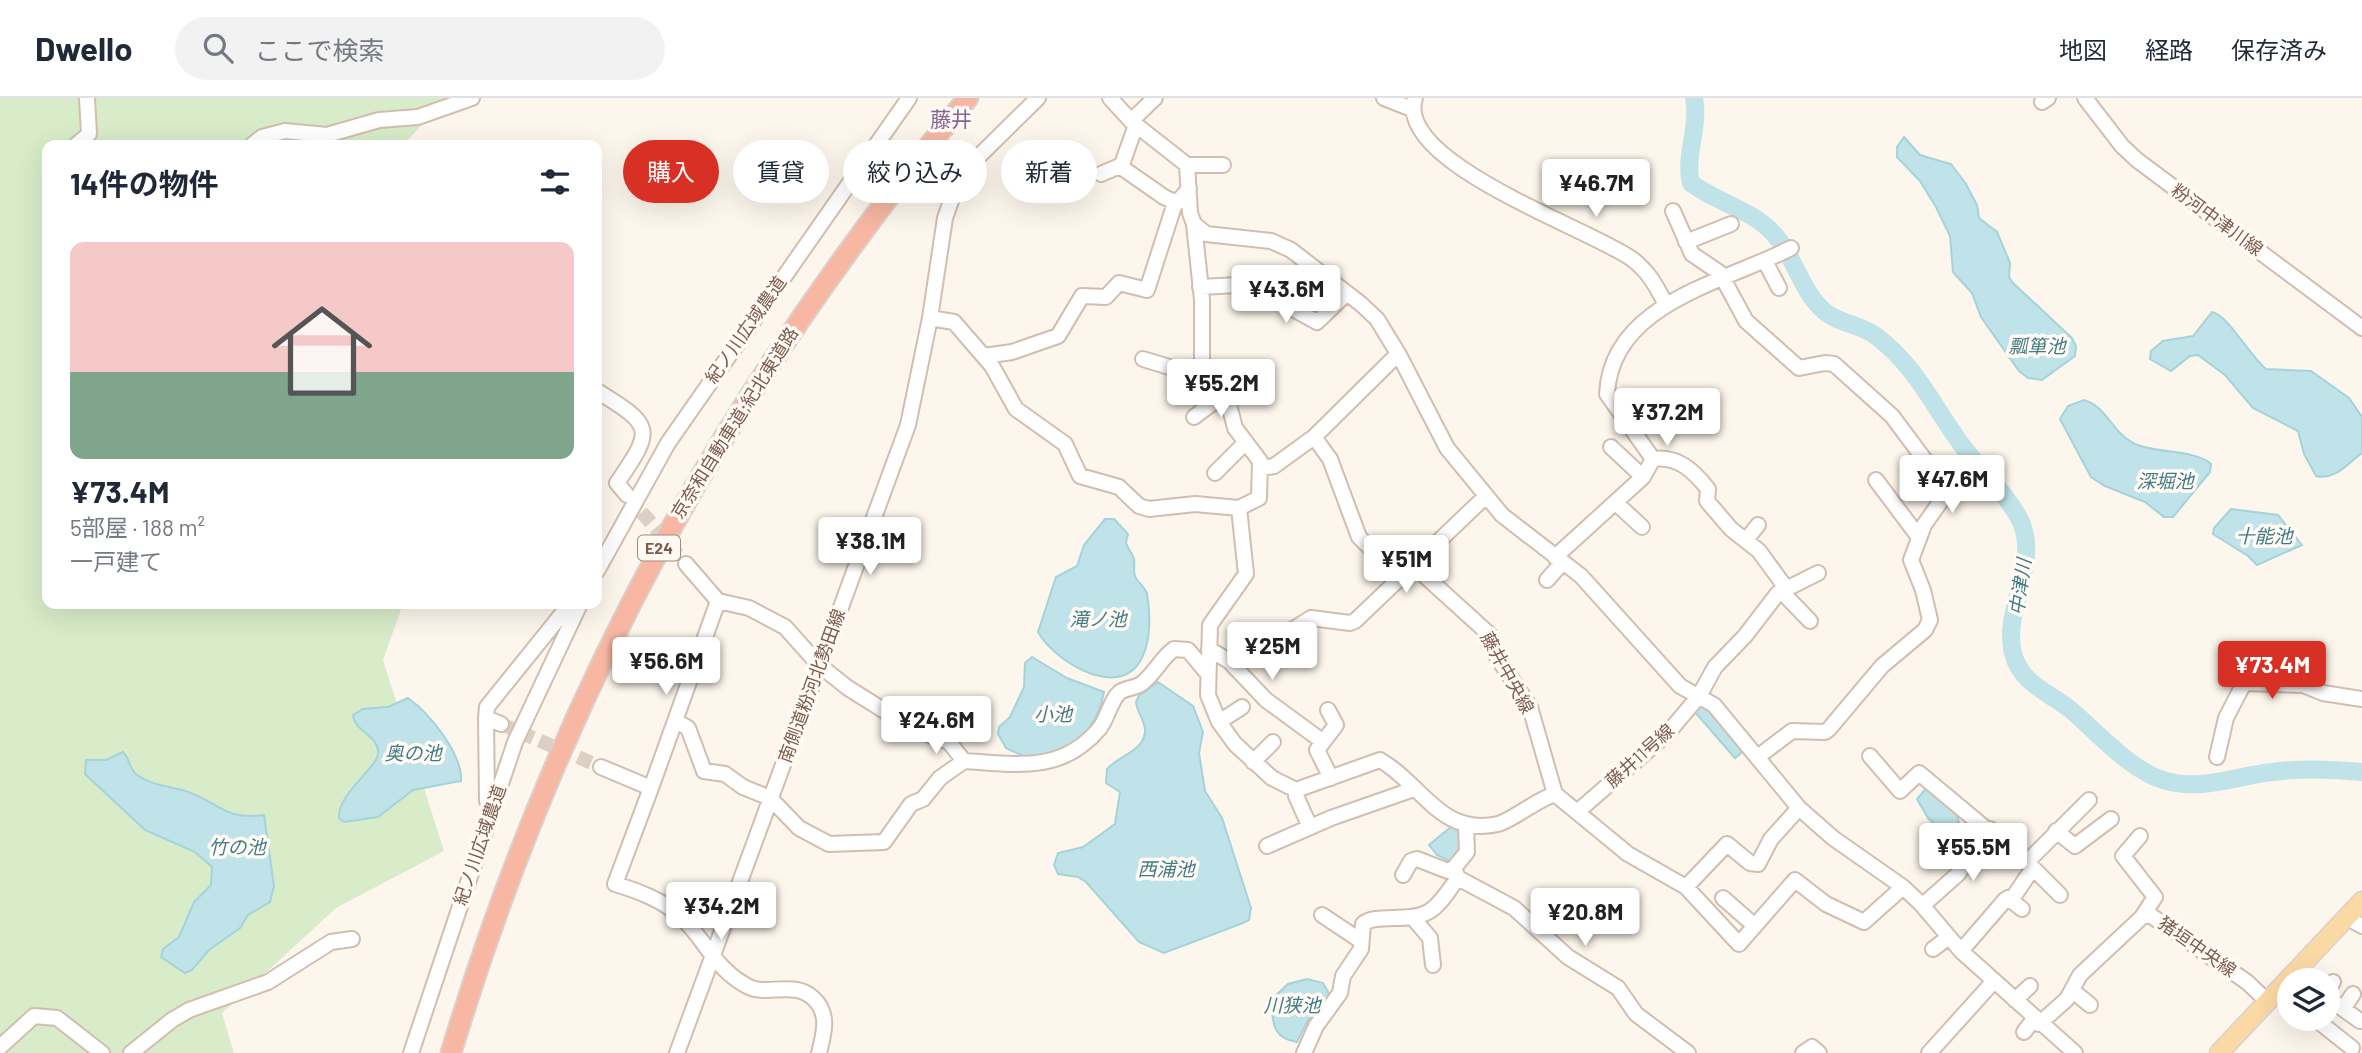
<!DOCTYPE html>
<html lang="ja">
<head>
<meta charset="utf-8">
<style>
  :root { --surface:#fff; --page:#f2f2f3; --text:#1f2937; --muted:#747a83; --line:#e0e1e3; --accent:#d93025 }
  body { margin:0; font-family:Barlow,"Noto Sans JP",sans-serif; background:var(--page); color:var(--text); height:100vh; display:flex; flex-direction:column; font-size:26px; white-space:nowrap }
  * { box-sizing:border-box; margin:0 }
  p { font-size:23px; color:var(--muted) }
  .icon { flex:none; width:38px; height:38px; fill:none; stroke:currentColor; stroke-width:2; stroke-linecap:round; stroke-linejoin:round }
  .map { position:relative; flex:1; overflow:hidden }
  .side { position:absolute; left:42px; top:42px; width:560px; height:469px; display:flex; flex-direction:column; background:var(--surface); border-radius:14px; box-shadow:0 7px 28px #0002 }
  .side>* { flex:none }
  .top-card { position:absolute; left:623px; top:42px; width:665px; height:63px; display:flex; gap:14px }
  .tools { position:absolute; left:2277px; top:870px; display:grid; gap:14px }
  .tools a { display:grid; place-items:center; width:63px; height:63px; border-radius:50%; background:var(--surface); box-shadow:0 7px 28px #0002; font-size:35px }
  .price { position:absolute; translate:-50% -60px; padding:0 16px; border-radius:7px; background:#fff; color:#222; font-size:23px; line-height:46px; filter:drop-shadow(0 2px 4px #0008) }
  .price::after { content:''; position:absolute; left:50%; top:42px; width:21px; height:16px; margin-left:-10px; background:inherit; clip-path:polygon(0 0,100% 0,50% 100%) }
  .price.selected { background:var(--accent); color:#fff }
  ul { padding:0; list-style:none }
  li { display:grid; align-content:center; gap:14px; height:371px; padding:0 28px }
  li+li { border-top:2px solid var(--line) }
  li span { display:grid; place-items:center; height:217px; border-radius:14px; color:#555 }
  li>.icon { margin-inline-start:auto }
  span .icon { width:126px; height:126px; fill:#fffc; stroke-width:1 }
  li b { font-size:30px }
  h2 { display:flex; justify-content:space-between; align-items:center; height:84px; padding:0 28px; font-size:30px }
  .tag { padding:0 24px; border-radius:32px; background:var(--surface); box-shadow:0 7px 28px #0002; font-size:24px; line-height:63px }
  .tag.selected { background:var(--accent); color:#fff }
  header { display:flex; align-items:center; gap:42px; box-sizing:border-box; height:98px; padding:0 35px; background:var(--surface); border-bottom:2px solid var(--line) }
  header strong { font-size:33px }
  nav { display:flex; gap:38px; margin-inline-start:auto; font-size:24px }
  .search { width:490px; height:63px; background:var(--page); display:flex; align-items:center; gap:18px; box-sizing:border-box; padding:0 24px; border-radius:38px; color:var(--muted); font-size:26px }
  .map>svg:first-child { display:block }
  .green { fill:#d8ecc9 }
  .water { fill:#bfe3e8; stroke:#a5d3da; stroke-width:2 }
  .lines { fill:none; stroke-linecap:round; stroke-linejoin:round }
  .river { stroke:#bfe3e8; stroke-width:18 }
  .minor-tunnel { stroke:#dcd0c4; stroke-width:14; stroke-dasharray:14 7; stroke-linecap:butt }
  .minor-casing { stroke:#d1beb0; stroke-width:18 }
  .major-casing { stroke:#dad1cd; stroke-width:21 }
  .highway-casing { stroke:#dad1cd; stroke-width:23 }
  .minor { stroke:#fff; stroke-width:14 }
  .major { stroke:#fbd9a5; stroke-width:18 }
  .highway { stroke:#f7b7a3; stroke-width:19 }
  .labels { text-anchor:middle; stroke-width:7; stroke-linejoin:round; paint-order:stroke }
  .shield { fill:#fffaf3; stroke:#a28b7f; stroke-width:2 }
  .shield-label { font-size:16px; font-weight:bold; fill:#7a5c4d }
  .street-label { font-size:18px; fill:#7a5c4d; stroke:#fffaf3 }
  .water-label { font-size:19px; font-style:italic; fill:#437c86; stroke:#fffaf3 }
  .quarter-label { font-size:21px; fill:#846695; stroke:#fffaf3 }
</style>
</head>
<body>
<header>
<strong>Dwello</strong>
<div class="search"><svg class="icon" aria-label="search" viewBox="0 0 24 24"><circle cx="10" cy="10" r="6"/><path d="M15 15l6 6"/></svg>ここで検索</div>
<nav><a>地図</a><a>経路</a><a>保存済み</a></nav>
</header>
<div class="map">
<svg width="2362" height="955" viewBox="0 0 2362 955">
  <rect width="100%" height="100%" fill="#fdf6ec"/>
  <!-- green -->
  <path class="green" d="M0,0H447L403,47H47V506H403L383,562L444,753L336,810L222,915L234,955H0Z"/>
  <!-- water -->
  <path class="water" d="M1904,39L1920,57L1951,66L1966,86L1977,107L1979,120L1997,134L2010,165L2009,179L2013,185L2072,240L2076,248L2075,258L2042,282L2028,280L2019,273L1981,219L1972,195L1953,174L1950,138L1936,109L1920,83L1897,59V49Z
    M2212,214C2228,217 2249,257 2266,271L2311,273L2349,300L2362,319V355C2348,365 2335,383 2316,378L2304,356L2298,333L2253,310L2225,277L2198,257L2190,258L2171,273L2150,261L2151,253L2163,243L2193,238Z
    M2084,302C2106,308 2113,335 2133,345C2154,356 2195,351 2211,366L2210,374L2173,419H2164L2145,404L2105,388L2091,379L2060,321L2068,308Z
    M2231,411L2278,417L2302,447L2257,467L2248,458L2213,436L2214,430Z
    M1105,421H1114L1128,436L1126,444C1127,451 1134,456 1134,462C1135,468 1133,473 1135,478C1138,486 1145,488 1147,496C1154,535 1148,594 1092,576C1072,569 1049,553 1038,534L1056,479L1077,468L1084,447Z
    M1032,559L1067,580L1104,594C1099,624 1076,657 1043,661C1031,662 1016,655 1006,650L998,636L999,629L1010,619L1024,589L1025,565Z
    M1158,584L1193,608L1203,634L1199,655L1205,693L1222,720L1251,810L1249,822L1243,825L1164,855L1139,844L1086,784L1078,779L1058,776L1054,767L1058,755L1083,749L1115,726L1120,694L1106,685L1107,671C1119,657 1146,653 1145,631C1144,621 1137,614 1136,604L1139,598Z
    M408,600C429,615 463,656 461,683L413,692L378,719L344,724L339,720C337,697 376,670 378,657C381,638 354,634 353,617L363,611L388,609Z
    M1701,606L1713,612L1746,651L1735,660L1693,612Z
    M123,654C129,659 129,670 136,676C150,687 167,688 182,692C216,701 222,723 264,717L274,788L270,804L248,817L240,830L209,852L192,872L185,875L161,859L163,851L179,839L194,804L211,787L212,769L195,754L145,732L85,676L86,662H106Z
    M1927,689L1957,715L1960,731L1953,743L1928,720L1917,701Z
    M1452,728L1460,735L1465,746L1453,765L1437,757L1429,747Z
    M1307,881L1323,885L1331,899L1308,922L1297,944C1271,940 1273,923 1271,902L1288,886Z"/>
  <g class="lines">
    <!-- river -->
    <path class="river" d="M1694,0C1700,29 1684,58 1691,85C1716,104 1750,111 1772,134C1794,156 1800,192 1824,213C1839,226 1860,226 1876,238C1913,266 1929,300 1954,336C1973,366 2002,389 2019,420C2042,463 2002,511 2013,555C2020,585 2048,594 2071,612C2098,635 2129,671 2163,682C2201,694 2235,678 2272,674C2302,670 2332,671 2362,674"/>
    <!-- minor-tunnel -->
    <path class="minor-tunnel" d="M628,398L686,466
      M501,626L601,669"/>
    <defs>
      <path id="minor" d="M1110,0L1131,23L1187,67L1190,115L1194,126L1206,136L1271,143L1291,152L1361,206L1377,221L1399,257L1447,350L1502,417L1581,478L1680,588L1714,607L1799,710L1833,740L1903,789L1921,806L1961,853L2075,955
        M1384,0L1412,11
        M1415,0C1394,65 1591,131 1632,161C1648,173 1655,186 1664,203L1669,204
        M2085,0L2122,48L2137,62L2362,230
        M2042,4L2048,0
        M1131,23L1155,0
        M1136,27L1121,69L1164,99L1177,105
        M76,47L89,36L87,0
        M252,47L262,39L285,33L327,37L379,22L418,19L472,0
        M1187,67H1223
        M1101,76L1122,67
        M1673,113L1692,156L1720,175L1746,223L1799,270L1825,265L1834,266L1892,318L1948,393L1924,427L1911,462L1923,492L1930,522L1925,532L1882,568L1829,631L1825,634L1792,633L1759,658
        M1194,126L1202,202V266L1225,291L1235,330L1260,363L1259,400L1239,410L1246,476L1210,527L1208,597L1219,624L1235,646L1272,680L1296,692L1380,662C1422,686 1441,739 1498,726C1513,722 1536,702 1555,696L1628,756L1686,789L1727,746L1750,765L1758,766L1771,741L1799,710
        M1686,144L1731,126
        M1765,163L1779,190
        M1200,189L1239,187L1275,201L1317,224L1347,195
        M930,220L954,224L992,268L1016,311L1065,346L1080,378L1119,389L1139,408L1149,411L1195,406L1239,410
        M984,258L1012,254L1058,238L1082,198L1106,199L1119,185L1147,192L1174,108L1189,91
        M1143,261L1179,272L1203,268
        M597,293C654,328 654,331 617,385L627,397
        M1194,319L1226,295
        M1314,339L1398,256
        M1611,349L1643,379
        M1653,361C1678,358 1693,372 1708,391L1707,403L1731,431L1759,453L1786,490
        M1261,370L1274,368L1314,339L1330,361L1359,439L1377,457L1414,468L1489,536L1497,559L1530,609L1555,696
        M1215,375L1246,344
        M1876,382L1918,438
        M1948,393L1967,378
        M1616,405L1642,429
        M1746,442L1758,427
        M1555,459L1643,379L1653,361L1607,296C1611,205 1726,184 1791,150
        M686,466L718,503L749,510L785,529L819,567L848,590L912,630L949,644L964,663C1015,666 1061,676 1099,631C1107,622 1111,601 1120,594C1126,590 1135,590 1141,586C1154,577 1161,560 1174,551L1188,552L1208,576
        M597,473L668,345L909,0
        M1547,482L1562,465
        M1781,493L1810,523
        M1292,532L1311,520L1350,525L1355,523L1486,398
        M1209,551L1229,563L1266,602L1322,643
        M1328,612L1336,627L1317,652L1331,680
        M486,620L487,703L492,709
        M676,623L688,630L704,673L725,676L743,689L770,700L799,730L829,746L884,744L911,706L923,701L940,680L964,663
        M1219,624L1242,609
        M501,626L486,620L487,609L570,506
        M1870,658L1900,693L1919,675L2033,770L2014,798L2005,802L1961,853
        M2217,659L2226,620L2244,585L2303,587L2323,595L2362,601
        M1253,664L1273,644
        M601,669L651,690L718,503
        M651,690L615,786C638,793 663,802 681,819C705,841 714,870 747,888C766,899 794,882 813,900C830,915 824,936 819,955
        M1296,698L1310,729
        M1577,714L1667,636L1699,598L1715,569L1745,538L1778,495L1818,475
        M2056,733L2075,748L2111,721
        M2140,738L2123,758L2155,799L2142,819
        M1267,748L1331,720L1414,691
        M2028,763L2089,702
        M2033,770L2060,797
        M1403,777L1411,763L1417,761L1448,773L1454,770
        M1458,780L1514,810L1568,859L1618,890L1636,916L1688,955
        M1686,789L1739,846L1795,782L1826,806L1864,824L1903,789
        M1723,800L1755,828
        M2008,800L2022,811
        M1923,807L1958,776L1990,731
        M1322,817L1361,843
        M2346,819L2362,828
        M1413,820L1430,840L1433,867
        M1933,851L1949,839
        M2328,892L2333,884
        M2073,893L2090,907
        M2328,900L2360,923
        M2015,902L2030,888
        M2343,911L2353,896
        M2314,920L2352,950
        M2039,926L2067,901L2080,877L2142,819L2150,817L2247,884L2267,903
        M2024,934L2034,921
        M0,949L34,918L57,920L102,955
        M131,955L172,922L189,912L268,884L331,844L352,841
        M411,955L515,644L580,506
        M677,955L908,327L930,220L945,120L957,86L973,64L1038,0
        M1304,955L1316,928L1340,895L1343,878L1361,851L1363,826C1375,815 1409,825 1428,814C1440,808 1450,790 1458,780L1454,770L1467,754L1466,727
        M1803,955L1812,949L1819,955
        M1929,955L1994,883"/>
      <path id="major" d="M2219,955L2362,803"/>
      <path id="highway" d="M451,955C559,596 728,288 968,0"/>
    </defs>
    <!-- minor casing -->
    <use href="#minor" class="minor-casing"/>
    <!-- major casing -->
    <use href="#major" class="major-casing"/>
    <!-- highway casing -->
    <use href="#highway" class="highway-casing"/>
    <!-- minor -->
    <use href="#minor" class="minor"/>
    <!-- major -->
    <use href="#major" class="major"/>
    <!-- highway -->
    <use href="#highway" class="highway"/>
  </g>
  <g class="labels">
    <!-- shield labels -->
    <rect class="shield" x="638" y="437.5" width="42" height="25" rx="5"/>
    <g class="shield-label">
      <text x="659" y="456">E24</text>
    </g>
    <!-- street labels -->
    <g class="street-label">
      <text transform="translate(2217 122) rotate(36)" y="6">粉河中津川線</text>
      <text transform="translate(746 232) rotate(-55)" y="6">紀ノ川広域農道</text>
      <text transform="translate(735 325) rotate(-58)" y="6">京奈和自動車道;紀北東道路</text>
      <text transform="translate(1507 575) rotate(61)" y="6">藤井中央線</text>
      <text transform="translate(812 588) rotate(-70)" y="6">南側道粉河北勢田線</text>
      <text transform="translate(1640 658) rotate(-42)" y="6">藤井11号線</text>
      <text transform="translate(480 747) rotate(-71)" y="6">紀ノ川広域農道</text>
      <text transform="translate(2197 849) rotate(35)" y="6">猪垣中央線</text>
    </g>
    <!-- water labels -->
    <g class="water-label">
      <text x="2037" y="255">瓢箪池</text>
      <text x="2165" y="390">深堀池</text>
      <text x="2264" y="445">十能池</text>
      <text transform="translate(2020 489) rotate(-82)" y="7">中津川</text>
      <text x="1098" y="528">滝ノ池</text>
      <text x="1053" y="623">小池</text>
      <text x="413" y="662">奥の池</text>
      <text x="237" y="756">竹の池</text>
      <text x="1166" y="778">西浦池</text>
      <text x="1292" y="914">川狭池</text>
    </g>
    <!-- quarter labels -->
    <g class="quarter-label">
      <text x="951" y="29">藤井</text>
    </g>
  </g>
</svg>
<div class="tools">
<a><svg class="icon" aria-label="layers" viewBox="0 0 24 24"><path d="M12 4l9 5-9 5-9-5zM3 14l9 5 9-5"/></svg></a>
</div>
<b class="price" style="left:1596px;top:121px">¥46.7M</b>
<b class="price" style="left:1286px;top:227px">¥43.6M</b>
<b class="price" style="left:1221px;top:321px">¥55.2M</b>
<b class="price" style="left:1667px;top:350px">¥37.2M</b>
<b class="price" style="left:1952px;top:417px">¥47.6M</b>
<b class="price" style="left:870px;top:479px">¥38.1M</b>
<b class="price" style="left:1406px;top:497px">¥51M</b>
<b class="price" style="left:1272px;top:584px">¥25M</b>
<b class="price" style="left:666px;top:599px">¥56.6M</b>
<b class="price selected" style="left:2272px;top:603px">¥73.4M</b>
<b class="price" style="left:936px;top:658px">¥24.6M</b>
<b class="price" style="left:1973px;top:785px">¥55.5M</b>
<b class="price" style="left:721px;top:844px">¥34.2M</b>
<b class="price" style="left:1585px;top:850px">¥20.8M</b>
<div class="top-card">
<a class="tag selected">購入</a>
<a class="tag">賃貸</a>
<a class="tag">絞り込み</a>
<a class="tag">新着</a>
</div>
<section class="side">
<h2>14件の物件<svg class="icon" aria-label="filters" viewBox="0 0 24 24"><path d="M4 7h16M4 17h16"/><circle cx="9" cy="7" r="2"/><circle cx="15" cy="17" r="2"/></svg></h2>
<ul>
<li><span style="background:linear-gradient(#f6c9c9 60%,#7fa58c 0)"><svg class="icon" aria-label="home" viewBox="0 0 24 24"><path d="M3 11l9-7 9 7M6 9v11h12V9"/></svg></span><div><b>¥73.4M</b><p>5部屋 · 188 m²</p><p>一戸建て</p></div></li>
</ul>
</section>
</div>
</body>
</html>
